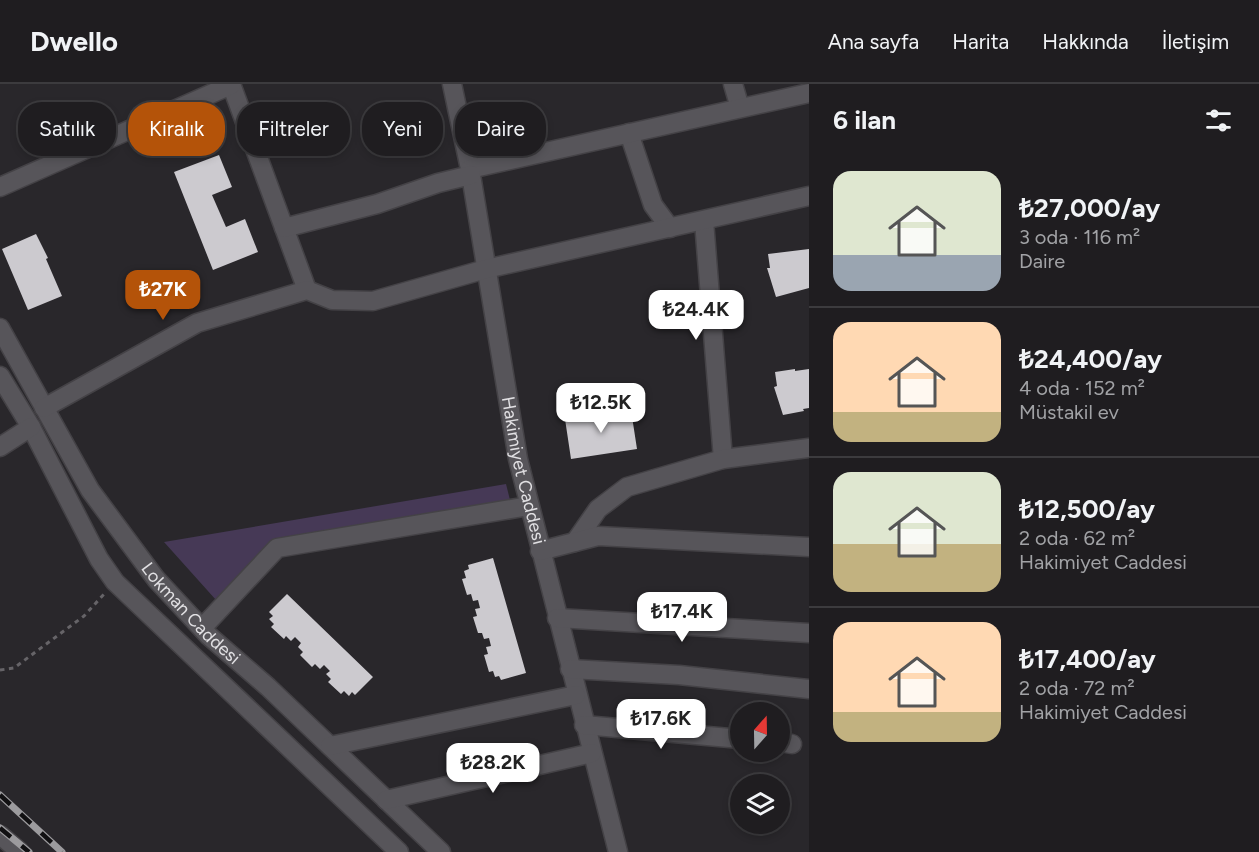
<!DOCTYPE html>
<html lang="tr">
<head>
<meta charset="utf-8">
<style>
  :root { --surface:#1f1d20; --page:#272629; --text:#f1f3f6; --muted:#a1a2a5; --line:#3c3b3e; --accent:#b45309 }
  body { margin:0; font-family:Figtree,sans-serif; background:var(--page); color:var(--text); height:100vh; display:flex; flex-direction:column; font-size:22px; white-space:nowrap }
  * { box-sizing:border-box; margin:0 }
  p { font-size:20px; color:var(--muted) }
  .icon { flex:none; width:33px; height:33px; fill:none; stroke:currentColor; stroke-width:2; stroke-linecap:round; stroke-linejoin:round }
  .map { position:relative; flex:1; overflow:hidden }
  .drawer { display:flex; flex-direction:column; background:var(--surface); width:450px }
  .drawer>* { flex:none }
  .hud { position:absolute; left:18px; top:18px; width:570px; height:54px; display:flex; gap:12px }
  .needle { width:39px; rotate:20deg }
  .buttons { position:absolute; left:730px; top:618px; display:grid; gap:12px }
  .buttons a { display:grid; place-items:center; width:60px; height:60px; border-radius:50%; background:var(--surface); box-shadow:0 3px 9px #0003,0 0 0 2px var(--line); font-size:30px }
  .price { position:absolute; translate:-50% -51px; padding:0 14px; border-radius:12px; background:#fff; color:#222; font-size:20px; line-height:39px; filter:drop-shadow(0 2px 3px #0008) }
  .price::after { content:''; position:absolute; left:50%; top:36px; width:18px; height:14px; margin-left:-9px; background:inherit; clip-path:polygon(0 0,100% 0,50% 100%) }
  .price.current { background:var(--accent); color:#fff }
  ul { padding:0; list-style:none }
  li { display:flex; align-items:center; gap:18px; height:150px; padding:0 24px }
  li+li { border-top:2px solid var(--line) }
  li span { display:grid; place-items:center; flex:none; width:168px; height:120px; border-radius:18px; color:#555 }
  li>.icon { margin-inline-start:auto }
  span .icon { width:72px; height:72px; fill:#fffc; stroke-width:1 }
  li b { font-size:26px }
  h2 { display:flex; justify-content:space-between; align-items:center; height:72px; padding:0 24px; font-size:26px }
  .chip { padding:0 21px; border-radius:24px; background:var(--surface); box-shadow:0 3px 9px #0003,0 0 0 2px var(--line); font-size:21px; line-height:54px }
  .chip.current { background:var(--accent); color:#fff }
  header { display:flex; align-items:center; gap:36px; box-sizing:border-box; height:84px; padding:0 30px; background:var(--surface); border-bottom:2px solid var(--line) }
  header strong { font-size:28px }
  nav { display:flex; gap:33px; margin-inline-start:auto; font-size:21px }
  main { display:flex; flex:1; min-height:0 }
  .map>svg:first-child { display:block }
  .green { fill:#463956 }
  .building { fill:#cccacf }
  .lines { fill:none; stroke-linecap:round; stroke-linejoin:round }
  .minor-casing { stroke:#444246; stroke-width:21 }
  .path { stroke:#666468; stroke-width:3; stroke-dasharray:4.5 4.5; stroke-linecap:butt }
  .minor { stroke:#57555a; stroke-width:18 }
  .rail-casing { stroke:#9c9b9e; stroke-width:7 }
  .rail { stroke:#111012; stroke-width:4.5; stroke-dasharray:14; stroke-linecap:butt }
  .labels { text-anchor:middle; stroke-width:6; stroke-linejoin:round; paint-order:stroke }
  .street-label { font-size:18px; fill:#e1e0e3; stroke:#111012 }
</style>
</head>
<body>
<header>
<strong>Dwello</strong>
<nav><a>Ana sayfa</a><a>Harita</a><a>Hakkında</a><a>İletişim</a></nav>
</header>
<main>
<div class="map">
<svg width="809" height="768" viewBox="0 0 809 768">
  <rect width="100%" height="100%" fill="#29272b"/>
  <!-- green -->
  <path class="green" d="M506,400L510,416L272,457L216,516L164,458Z"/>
  <!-- building -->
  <path class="building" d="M219,71L232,103L212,111L226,143L245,135L258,168L213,186L174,88Z
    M36,150L48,174L46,175L62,212L28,226L2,165Z
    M809,165V204L776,213L767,184H770L768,170Z
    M795,285V287L809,285V324L803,325L804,327L783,331L774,303L777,302L775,288Z
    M631,326L637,365L571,375L565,335Z
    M493,474L526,589L501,596L499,592L495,593L493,587L489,588L484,571L488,570L486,563L491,562L489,554L484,555L482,549H478L473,533L477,532L475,525L480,524L478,516L473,517L471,510L467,511L462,495L466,494L464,487L469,485L468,481Z
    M287,510L373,593L355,611L352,608L349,612L344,607L341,610L328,598L331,595L326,590L330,587L324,581L320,585L315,580L312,583L300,571L303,568L298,563L301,559L295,553L291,557L286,552L284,555L271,543L274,540L269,535L273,532L269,528Z"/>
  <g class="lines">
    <defs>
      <g id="minor">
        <path d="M231,0L307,206"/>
        <path id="s1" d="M452,0L470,85L518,375L618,768"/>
        <path d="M733,0L740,24"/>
        <path d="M629,49L653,121L670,144"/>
        <path d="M470,85L809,9"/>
        <path d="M0,103L231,1"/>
        <path d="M704,137L723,375"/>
        <path d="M284,144L377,120L438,99L471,91"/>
        <path id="s2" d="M0,244L90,406L156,495L209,552L268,603L441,768"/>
        <path d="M0,292L31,343L99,475L115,498L399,768"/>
        <path d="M44,324L197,239L307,206L332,216L373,217L486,185L809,112"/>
        <path d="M0,363L31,343"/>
        <path d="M575,458L598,425L627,403L723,375L809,364"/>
        <path d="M540,467L598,452L809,463"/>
        <path d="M557,534L809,549"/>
        <path d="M202,544L277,464L529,422"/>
        <path d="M570,585L679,591L809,605"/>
        <path d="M584,641L741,655"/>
        <path d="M780,658L792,660"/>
        <path d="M330,662L576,611"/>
        <path d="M386,716L592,669"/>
        <path d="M0,751L20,768"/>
      </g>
    </defs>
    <!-- minor casing -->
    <use href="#minor" class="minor-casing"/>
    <!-- path -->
    <path class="path" d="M0,586L14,584L84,532L105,509"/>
    <!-- minor -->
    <use href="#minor" class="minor"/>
    <defs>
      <path id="rail" d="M0,711L62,768
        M0,744L29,768"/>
    </defs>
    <!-- rail casing -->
    <use href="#rail" class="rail-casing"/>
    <!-- rail -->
    <use href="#rail" class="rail"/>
  </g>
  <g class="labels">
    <!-- street labels -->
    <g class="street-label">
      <text dy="6" stroke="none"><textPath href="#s1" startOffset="393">Hakimiyet Caddesi</textPath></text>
      <text dy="6" stroke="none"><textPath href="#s2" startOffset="345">Lokman Caddesi</textPath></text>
    </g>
  </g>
</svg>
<div class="buttons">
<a><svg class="needle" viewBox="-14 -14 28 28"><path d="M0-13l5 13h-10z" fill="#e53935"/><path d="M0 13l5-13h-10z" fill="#a1a2a5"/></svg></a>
<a><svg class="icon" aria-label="layers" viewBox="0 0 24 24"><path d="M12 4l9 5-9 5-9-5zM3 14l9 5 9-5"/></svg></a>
</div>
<b class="price current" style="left:163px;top:237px">₺27K</b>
<b class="price" style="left:696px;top:257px">₺24.4K</b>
<b class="price" style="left:601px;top:350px">₺12.5K</b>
<b class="price" style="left:682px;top:559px">₺17.4K</b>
<b class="price" style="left:661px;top:666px">₺17.6K</b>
<b class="price" style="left:493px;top:710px">₺28.2K</b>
<div class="hud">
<a class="chip">Satılık</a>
<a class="chip current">Kiralık</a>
<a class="chip">Filtreler</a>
<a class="chip">Yeni</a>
<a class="chip">Daire</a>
</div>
</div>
<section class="drawer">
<h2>6 ilan<svg class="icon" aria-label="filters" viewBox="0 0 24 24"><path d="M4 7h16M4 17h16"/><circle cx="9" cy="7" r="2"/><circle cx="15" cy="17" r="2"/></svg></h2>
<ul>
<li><span style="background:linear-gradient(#dfe7d0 70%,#9aa5b1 0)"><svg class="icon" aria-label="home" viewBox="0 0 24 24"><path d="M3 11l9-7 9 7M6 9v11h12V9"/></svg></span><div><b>₺27,000/ay</b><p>3 oda · 116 m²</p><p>Daire</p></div></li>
<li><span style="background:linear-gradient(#ffd9b3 75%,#c2b280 0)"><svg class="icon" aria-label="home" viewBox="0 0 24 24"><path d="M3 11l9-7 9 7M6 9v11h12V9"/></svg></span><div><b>₺24,400/ay</b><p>4 oda · 152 m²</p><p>Müstakil ev</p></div></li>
<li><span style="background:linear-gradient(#dfe7d0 60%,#c2b280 0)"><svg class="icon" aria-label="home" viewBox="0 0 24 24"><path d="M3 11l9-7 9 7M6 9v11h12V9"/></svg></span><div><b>₺12,500/ay</b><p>2 oda · 62 m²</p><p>Hakimiyet Caddesi</p></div></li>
<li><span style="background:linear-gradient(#ffd9b3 75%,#c2b280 0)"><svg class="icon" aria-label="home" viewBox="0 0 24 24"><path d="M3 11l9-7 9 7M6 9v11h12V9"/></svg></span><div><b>₺17,400/ay</b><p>2 oda · 72 m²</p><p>Hakimiyet Caddesi</p></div></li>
</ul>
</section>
</main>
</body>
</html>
